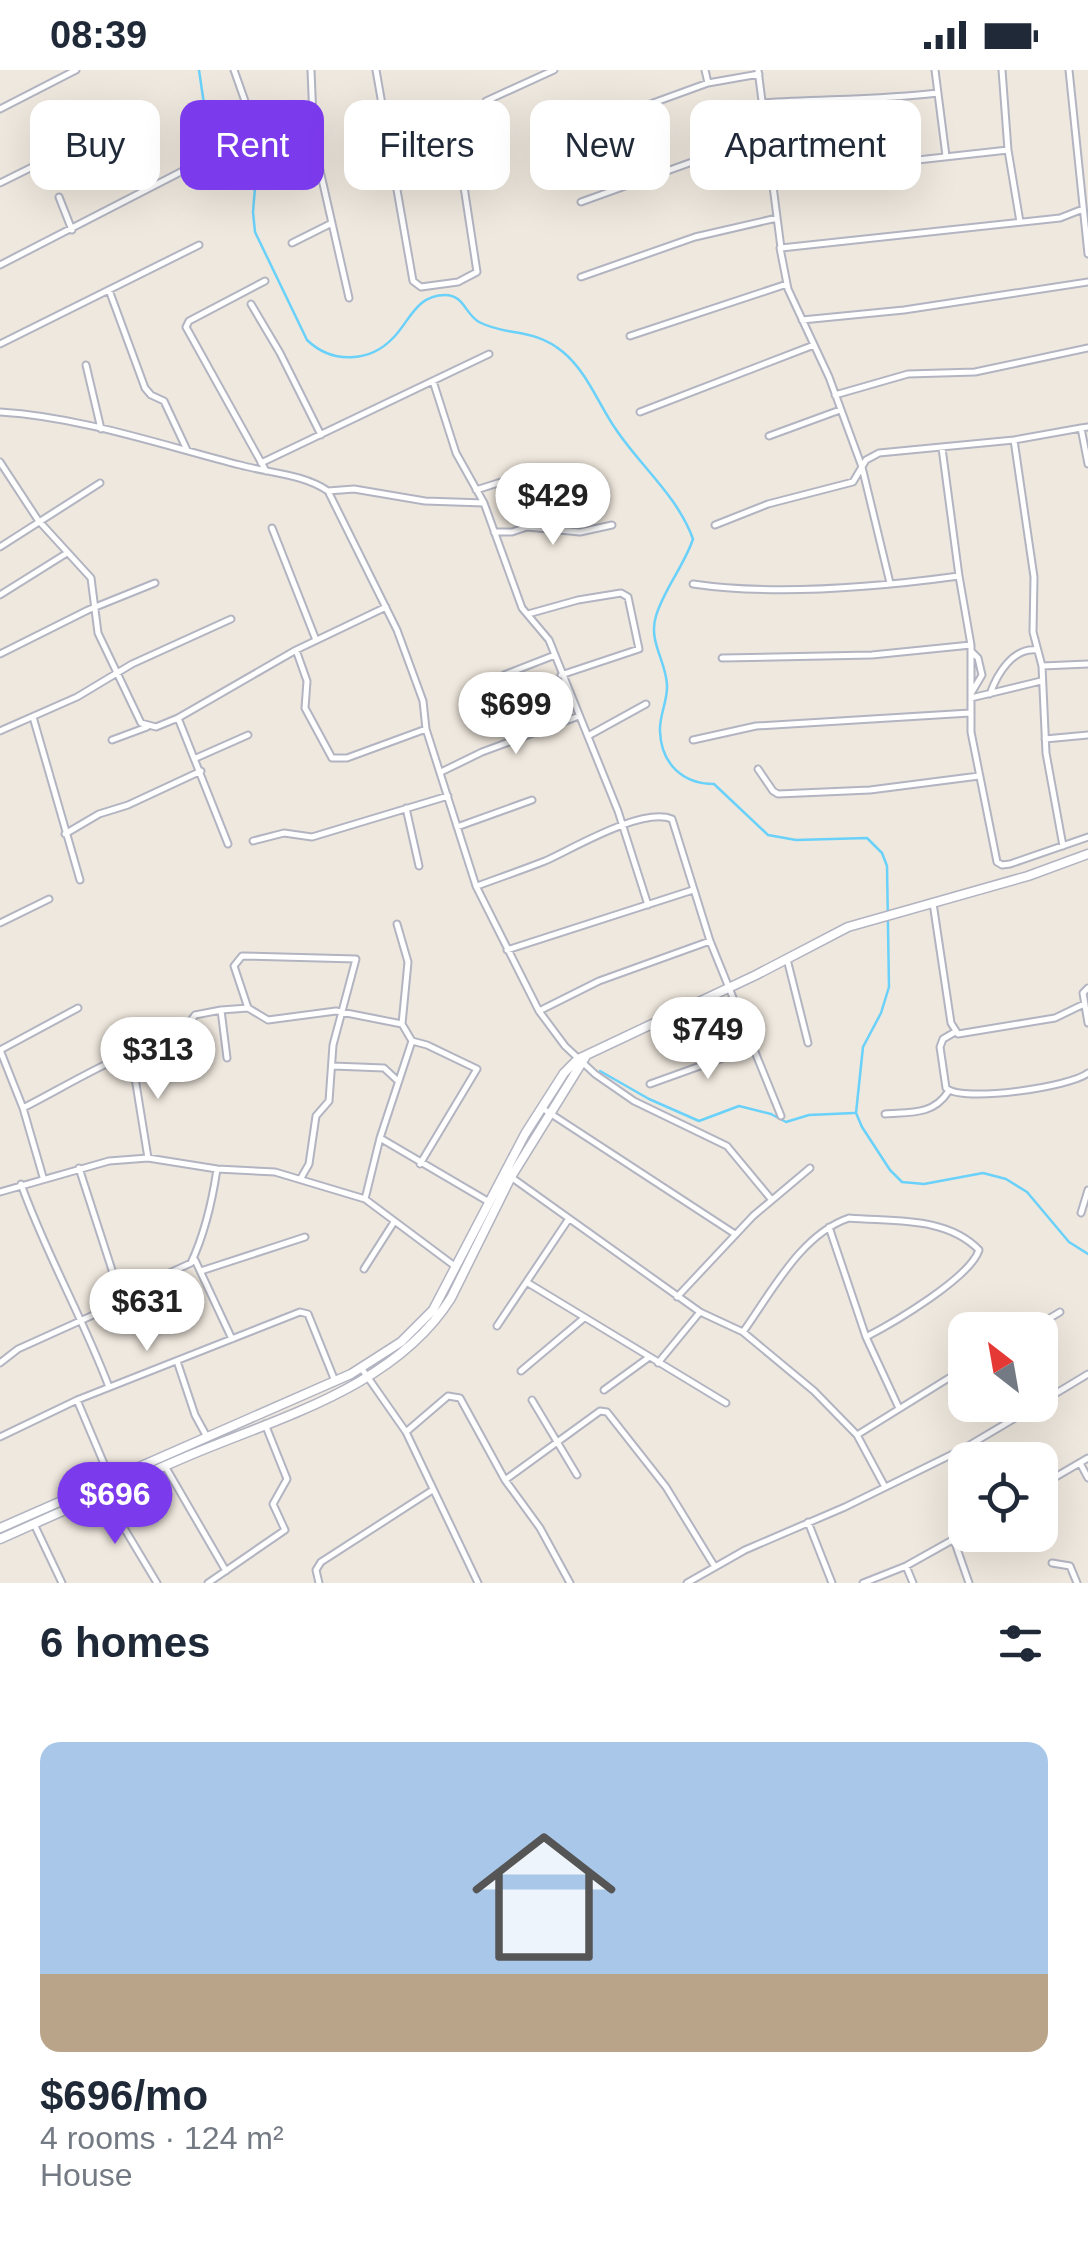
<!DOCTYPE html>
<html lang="en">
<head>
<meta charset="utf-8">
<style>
  :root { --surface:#fff; --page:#f2f2f3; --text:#1f2937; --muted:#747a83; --accent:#7c3aed }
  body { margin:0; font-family:Helvetica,sans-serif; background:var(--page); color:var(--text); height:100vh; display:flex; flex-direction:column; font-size:38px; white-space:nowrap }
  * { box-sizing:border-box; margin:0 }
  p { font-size:32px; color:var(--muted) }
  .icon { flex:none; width:55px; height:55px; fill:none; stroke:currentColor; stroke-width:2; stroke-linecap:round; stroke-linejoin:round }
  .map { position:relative; height:1513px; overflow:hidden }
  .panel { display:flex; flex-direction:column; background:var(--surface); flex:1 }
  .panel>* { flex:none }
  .guide { position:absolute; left:30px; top:30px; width:1030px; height:90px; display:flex; gap:20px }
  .needle { width:65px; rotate:329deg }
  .fabs { position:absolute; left:948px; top:1242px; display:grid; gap:20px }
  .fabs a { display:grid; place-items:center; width:110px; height:110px; border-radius:20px; background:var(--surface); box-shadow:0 10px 40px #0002; font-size:50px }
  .price { position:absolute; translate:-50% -85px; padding:0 22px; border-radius:35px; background:#fff; color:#222; font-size:32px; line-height:65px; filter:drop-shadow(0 2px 5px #0008) }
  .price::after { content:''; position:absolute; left:50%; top:60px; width:30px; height:22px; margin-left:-15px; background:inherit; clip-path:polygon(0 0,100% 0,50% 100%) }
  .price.current { background:var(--accent); color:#fff }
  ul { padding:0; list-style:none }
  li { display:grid; align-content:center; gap:20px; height:530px; padding:0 40px }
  li span { display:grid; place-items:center; height:310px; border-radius:20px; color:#555 }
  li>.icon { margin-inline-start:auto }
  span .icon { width:180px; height:180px; fill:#fffc; stroke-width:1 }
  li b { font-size:42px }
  h2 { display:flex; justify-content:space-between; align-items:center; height:120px; padding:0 40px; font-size:42px }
  .pill { padding:0 35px; border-radius:20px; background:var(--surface); box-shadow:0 10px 40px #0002; font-size:35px; line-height:90px }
  .pill.current { background:var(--accent); color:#fff }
  .status { display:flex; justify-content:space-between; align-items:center; height:70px; padding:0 50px; background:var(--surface); direction:ltr }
  .status svg { height:28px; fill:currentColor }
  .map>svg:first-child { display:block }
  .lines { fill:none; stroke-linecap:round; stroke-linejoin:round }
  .stream { stroke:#69d1fa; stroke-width:2.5 }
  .street-casing { stroke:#b2b4c1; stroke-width:9 }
  .secondary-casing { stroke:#b2b4c1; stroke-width:11 }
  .street { stroke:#fff; stroke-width:5 }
  .secondary { stroke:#fff; stroke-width:8 }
</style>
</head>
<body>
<div class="status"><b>08:39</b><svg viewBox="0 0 49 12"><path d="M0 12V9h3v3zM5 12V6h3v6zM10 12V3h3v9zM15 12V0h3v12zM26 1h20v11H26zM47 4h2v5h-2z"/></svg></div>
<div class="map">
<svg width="1088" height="1513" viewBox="0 0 1088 1513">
  <rect width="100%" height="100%" fill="#efe8de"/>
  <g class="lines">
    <!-- stream -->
    <path class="stream" d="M199,0L205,41L215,62L250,92L256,106L253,142L255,162L307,270C332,294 370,293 394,267C410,250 417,225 445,225C464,225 465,244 479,252C508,267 533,257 563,282C587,302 598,333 615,358C640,396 677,425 693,469C684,496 664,519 656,546C648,571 666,591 667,615C668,630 659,646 660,661C661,694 683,714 714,714L768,765L796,770L867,768L882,783L887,796L889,917L881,943L863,977L856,1043L862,1057L890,1100L902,1112L924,1114L983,1103L1006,1109L1027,1122L1069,1172L1088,1184
      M600,1001L649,1029L699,1051L739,1036L771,1044L786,1052L809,1045L854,1043"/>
    <defs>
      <path id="street" d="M234,0L258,68
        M311,0L314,74L349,228
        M376,0L413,211L421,217L458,212L477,202L459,84
        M705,0L708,13
        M758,0L781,178L1060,148L1083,139
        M935,0L946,86
        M1002,0L1008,80L1020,152
        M1069,0L1088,184
        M486,31L554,0
        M764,33C822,29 881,30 938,23
        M0,39L76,0
        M554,69L708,13L759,4
        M773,106L1008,80
        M0,113L133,47
        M59,127L72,160
        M581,132L767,65
        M292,173L330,154
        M780,178L788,219L829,307L862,397L890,513
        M0,195L202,91
        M581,207L695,167L777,148
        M265,211L189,251L186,257L266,401
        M109,220L145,318L151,325L164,331L187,380
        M251,234L280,283L321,365
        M802,250L904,240L1088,212
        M630,266L787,214
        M0,274L199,175
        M86,295L101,359
        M433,311L456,383L484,433L522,538L549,570L618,741L648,835
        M835,325L908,304L975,302L1088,278
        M0,342C81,347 162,375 240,395C269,403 303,404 328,421L397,560L423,631L426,659L476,816L539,941L565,976L595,1004L634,1031L727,1076L771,1129
        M640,342L814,275
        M1088,357L1081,358L1088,394
        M769,366L840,340
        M1014,370L1034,507L1033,562L1042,596L1046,683L1063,776
        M0,392L38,450L91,508L98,563L141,653L156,657L178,648L228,774
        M261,393L489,284
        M476,420L536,401
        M328,421L354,419L425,431L484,433
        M715,455L768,434L853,412L866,390L879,383L1014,370L1081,358
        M272,458L316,570
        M494,462H512L527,457L580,462L612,455
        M0,477L100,413
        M959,506L971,575V662L997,792L1002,795L1010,794L1088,767
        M693,514C774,526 878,517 959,506L942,378
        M0,525L67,483
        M528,544L578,530L621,523L628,527L639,579L561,605
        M296,580L307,611L305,638L332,688H347L426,659
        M971,581L978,588L982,605L972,622
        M0,584L88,540L155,513
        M722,588L872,585L971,575
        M1042,596L1088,594
        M504,605L555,585
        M990,624C997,604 1013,577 1037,580
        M971,628L1041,611
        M33,647L80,810
        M178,648L296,580L386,537
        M0,661L77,627L132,594L231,549
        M588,666L646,634
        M1045,669L1088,665
        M112,670L147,657
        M693,670L756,656L970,643
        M196,688L248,665
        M758,699L773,721L778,724L870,720L979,706
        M441,702L482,682L579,646
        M406,738L419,796
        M457,757L532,730
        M65,764L99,744L128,735L201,701
        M253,771L284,763L312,767L448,726
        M477,816C499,808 522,800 545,791C574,778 642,737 672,749L710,871L781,1046
        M933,833L951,953L958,964L1055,948L1084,934
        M0,853L49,829
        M397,854L408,892L402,954L412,971
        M507,880L693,820
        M787,889L808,973
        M1088,918L1083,923L1088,953
        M248,938L234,896L242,886L356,889L333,975L329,1031L316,1046L309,1094L301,1108
        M221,940L248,938L268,950L336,941L402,954
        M539,941L599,911L710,871
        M955,962L943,969L940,977L946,1018C962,1033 1071,1017 1088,1003
        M0,980L23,1038L43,1107
        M0,980L78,938
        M131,983L148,1088
        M333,996L384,998L398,1011
        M650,1014L753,977
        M23,1038C56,1021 88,1002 121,987C149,974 177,971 195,945L221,940L227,988
        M542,1038L735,1164
        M885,1044C911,1042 933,1045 948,1022
        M380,1068L489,1132
        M79,1098L122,1231
        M511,1107L700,1242L743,1262L814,1321L857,1365L965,1298
        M21,1114C46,1184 83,1248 109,1317
        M0,1122L109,1091L148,1088L217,1099L275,1102L365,1129L456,1197
        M365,1129L380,1068L412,971L427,975L477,999L420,1094
        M1081,1143L1088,1120
        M829,1157L866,1267L898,1336
        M195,1190L232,1269
        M364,1199L394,1152
        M201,1201L305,1167
        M528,1213L726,1333
        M677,1227L753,1146L810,1098
        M497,1256L568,1150
        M1030,1260L1060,1242
        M743,1262C771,1223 801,1164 849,1148C893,1152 946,1146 979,1180C970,1208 893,1253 866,1267
        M177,1291L195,1345L207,1367
        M0,1293L18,1279L153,1218L167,1204L191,1193C205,1163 212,1133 217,1099
        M658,1293L700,1242
        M362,1299L406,1362L478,1513
        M521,1301L584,1248
        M604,1320L648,1288
        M77,1330L110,1408
        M532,1330L577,1405
        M1040,1333L1088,1304
        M406,1362L448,1326L460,1328L505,1410L540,1458L570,1513
        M857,1365L885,1417
        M0,1367L77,1330L300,1242L308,1244L335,1311
        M1080,1393L1088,1408
        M165,1396L226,1501
        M505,1410L600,1341L607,1342L666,1417L715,1497
        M1040,1416L1088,1388
        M103,1423L157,1513
        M808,1452L832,1513
        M34,1454L62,1513
        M954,1470L969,1513
        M1052,1493L1070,1496L1077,1513
        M906,1496L913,1513
        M208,1513L285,1460L273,1434L287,1409L265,1354
        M319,1513L316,1500L321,1492L431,1421
        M687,1513L745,1480L845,1437L963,1379L1037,1335
        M863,1513L906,1496L965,1463"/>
      <path id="secondary" d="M0,1458L351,1304L401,1272L433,1240L525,1064L564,1003L578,989L756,905L848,857L1028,806L1088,784
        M0,1469C63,1441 125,1413 188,1386C280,1347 395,1317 451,1228L511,1107L586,986"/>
    </defs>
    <!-- street casing -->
    <use href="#street" class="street-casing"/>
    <!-- secondary casing -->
    <use href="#secondary" class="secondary-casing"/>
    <!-- street -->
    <use href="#street" class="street"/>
    <!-- secondary -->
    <use href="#secondary" class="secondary"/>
  </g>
</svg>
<div class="fabs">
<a><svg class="needle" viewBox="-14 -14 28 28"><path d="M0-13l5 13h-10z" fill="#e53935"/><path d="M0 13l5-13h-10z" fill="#747a83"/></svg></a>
<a><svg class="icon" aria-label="locate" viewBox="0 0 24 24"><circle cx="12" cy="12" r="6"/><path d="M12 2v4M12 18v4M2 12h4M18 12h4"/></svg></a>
</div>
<b class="price" style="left:553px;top:478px">$429</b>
<b class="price" style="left:516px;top:687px">$699</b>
<b class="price" style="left:708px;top:1012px">$749</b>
<b class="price" style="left:158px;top:1032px">$313</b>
<b class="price" style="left:147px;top:1284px">$631</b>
<b class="price current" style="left:115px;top:1477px">$696</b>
<div class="guide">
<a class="pill">Buy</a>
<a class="pill current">Rent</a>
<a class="pill">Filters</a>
<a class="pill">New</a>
<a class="pill">Apartment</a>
</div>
</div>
<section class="panel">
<h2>6 homes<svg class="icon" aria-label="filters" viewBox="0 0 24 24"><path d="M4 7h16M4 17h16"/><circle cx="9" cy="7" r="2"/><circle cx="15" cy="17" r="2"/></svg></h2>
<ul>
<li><span style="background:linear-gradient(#a9c7e8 75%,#b9a48a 0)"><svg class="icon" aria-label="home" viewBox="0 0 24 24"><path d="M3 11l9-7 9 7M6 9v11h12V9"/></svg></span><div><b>$696/mo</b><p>4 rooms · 124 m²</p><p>House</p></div></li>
</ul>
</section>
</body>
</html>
